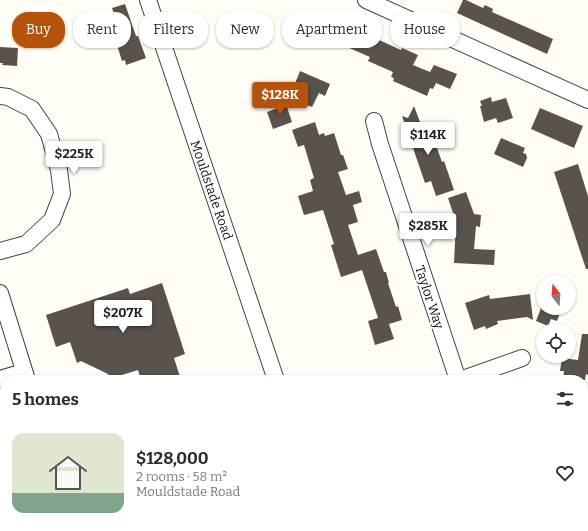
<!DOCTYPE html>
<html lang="en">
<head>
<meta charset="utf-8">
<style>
  :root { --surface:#fff; --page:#f2f2f3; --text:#2b2b33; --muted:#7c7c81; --line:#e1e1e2; --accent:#b45309 }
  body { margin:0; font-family:Bitter,serif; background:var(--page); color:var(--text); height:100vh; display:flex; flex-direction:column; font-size:15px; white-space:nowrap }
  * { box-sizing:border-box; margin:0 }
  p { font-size:13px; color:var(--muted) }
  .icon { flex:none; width:22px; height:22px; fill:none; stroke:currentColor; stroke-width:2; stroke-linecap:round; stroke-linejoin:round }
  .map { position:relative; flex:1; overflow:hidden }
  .drawer { position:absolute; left:0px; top:375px; width:588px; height:156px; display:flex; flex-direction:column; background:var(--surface); border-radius:16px 16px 0 0; box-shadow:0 1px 3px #0004 }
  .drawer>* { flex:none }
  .banner { position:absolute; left:12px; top:12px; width:564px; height:36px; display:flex; gap:8px }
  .needle { width:26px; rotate:343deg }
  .fabs { position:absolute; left:536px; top:275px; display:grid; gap:8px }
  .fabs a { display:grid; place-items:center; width:40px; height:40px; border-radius:50%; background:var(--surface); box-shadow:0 1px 3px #0004; font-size:20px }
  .price { position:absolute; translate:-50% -34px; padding:0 9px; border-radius:4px; background:#fff; color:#222; font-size:13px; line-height:26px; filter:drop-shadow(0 1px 2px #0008) }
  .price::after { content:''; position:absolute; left:50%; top:24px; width:12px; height:9px; margin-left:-6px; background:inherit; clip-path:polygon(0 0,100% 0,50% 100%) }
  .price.current { background:var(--accent); color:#fff }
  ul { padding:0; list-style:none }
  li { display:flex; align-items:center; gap:12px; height:100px; padding:0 12px }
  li+li { border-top:1px solid var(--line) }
  li span { display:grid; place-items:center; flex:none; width:112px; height:80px; border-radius:12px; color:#555 }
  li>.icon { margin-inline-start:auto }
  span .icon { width:48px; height:48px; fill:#fffc; stroke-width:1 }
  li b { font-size:17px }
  h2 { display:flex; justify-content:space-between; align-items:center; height:48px; padding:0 12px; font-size:17px }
  .tag { padding:0 14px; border-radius:16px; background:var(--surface); box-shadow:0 1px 3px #0004; font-size:14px; line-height:36px }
  .tag.current { background:var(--accent); color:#fff }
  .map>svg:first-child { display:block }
  .pitch { fill:#e6f2cf }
  .building { fill:#5a524d }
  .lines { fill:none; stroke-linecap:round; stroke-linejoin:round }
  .minor-casing { stroke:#444; stroke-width:18 }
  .minor { stroke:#fff; stroke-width:16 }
  .labels { text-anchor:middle; stroke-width:4; stroke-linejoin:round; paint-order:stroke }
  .street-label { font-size:13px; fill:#111; stroke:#fff }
</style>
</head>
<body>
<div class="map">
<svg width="588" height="531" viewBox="0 0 588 531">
  <rect width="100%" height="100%" fill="#fffdf5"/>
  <!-- pitch -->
  <path class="pitch" d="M93,526H138L122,531H95Z"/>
  <!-- building -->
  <path class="building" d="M463,0H466L483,8L485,5L493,9L492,12L553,39L547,54L457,13Z
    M125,4L136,36H138L146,58L126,65L125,60L122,61L116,42L98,48L94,37L119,28L112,8Z
    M355,29L401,50L402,48L418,55L413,65L430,72L434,65L457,74L450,89L436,83L433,89L430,88L427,96L393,81L394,78L391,77L393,72L368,61L370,57L347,47Z
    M0,47L18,48L17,66L2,65L3,63H0Z
    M300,71L330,84L325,96L319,93L312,107L285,96L290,84L294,86Z
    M491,97L492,102L506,98L513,118L498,123L496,118L484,122L480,106H482L480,101Z
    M284,98L292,122L273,129L267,112L280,107Z
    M414,106L424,133L431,131L442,162L444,161L454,190L436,196L431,181L425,183L402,116L408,118Z
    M540,108L583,126L574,148L531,129Z
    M315,122L319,135L324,133L325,136L334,133L341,155H343L348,169L338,172L346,195L359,191L362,202L353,205L358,222L348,225L358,255L376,249L384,272H386L389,283H388L396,307L398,306L402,320L389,324L394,339L375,345L368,321L378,318L362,270L341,277L331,245L334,244L323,210L304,215L298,196L313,191L310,180L314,178L304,145L298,147L292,130Z
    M501,138L525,148L523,153L526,154L527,158L523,167L494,154Z
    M578,164L588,196V269H586L554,172Z
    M466,192L474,214L481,215L480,227L476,226L474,249L495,250L494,265L454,263L456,222L448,198Z
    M162,283L185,354L174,358L181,380H141L138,370L109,379L108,374L81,361L77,363L70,342L56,347L46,315L128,288L130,294Z
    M530,294L533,320L527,317L497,321L498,324L486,329L485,326L474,330L465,303L489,295L490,299Z
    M541,308H562L557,321L551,319L548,326L536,321Z
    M582,334H588V375L586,374L585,380H563L564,371H560L562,358L578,360Z"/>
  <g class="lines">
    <defs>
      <path id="minor" d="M148,0L276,380
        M366,0L588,100
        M0,96L8,97L32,109L49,134L59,170L62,194L52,220L26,244L0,251
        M374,121L380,144L458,380
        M0,293L27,380
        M0,379L24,372
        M460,380L522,358
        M70,526L72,531
        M236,526L239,531
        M472,526L474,531
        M176,531L193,526"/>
    </defs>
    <!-- minor casing -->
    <use href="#minor" class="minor-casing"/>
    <!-- minor -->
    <use href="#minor" class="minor"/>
  </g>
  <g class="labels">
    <!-- street labels -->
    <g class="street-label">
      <text transform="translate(212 190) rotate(71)" y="5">Mouldstade Road</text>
      <text transform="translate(430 297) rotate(72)" y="5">Taylor Way</text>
    </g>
  </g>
</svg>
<div class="fabs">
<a><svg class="needle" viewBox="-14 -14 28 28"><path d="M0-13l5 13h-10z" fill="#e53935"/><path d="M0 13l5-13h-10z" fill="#7c7c81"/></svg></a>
<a><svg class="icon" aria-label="locate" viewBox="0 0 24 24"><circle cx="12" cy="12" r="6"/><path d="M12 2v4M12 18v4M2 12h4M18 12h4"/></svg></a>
</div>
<b class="price current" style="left:280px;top:116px">$128K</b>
<b class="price" style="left:428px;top:156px">$114K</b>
<b class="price" style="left:74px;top:175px">$225K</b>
<b class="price" style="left:428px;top:247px">$285K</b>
<b class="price" style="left:123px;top:334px">$207K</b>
<div class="banner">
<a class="tag current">Buy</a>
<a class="tag">Rent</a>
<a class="tag">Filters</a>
<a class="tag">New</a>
<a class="tag">Apartment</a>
<a class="tag">House</a>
</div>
<section class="drawer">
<h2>5 homes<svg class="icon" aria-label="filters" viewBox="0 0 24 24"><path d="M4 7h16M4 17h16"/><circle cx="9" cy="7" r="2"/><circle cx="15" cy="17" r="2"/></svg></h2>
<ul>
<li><span style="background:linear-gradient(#dfe7d0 75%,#7fa58c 0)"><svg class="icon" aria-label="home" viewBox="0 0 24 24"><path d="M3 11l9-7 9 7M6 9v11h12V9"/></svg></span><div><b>$128,000</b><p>2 rooms · 58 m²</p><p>Mouldstade Road</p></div><svg class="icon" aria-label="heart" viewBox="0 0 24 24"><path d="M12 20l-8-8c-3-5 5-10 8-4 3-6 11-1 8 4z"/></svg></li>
</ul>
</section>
</div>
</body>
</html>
